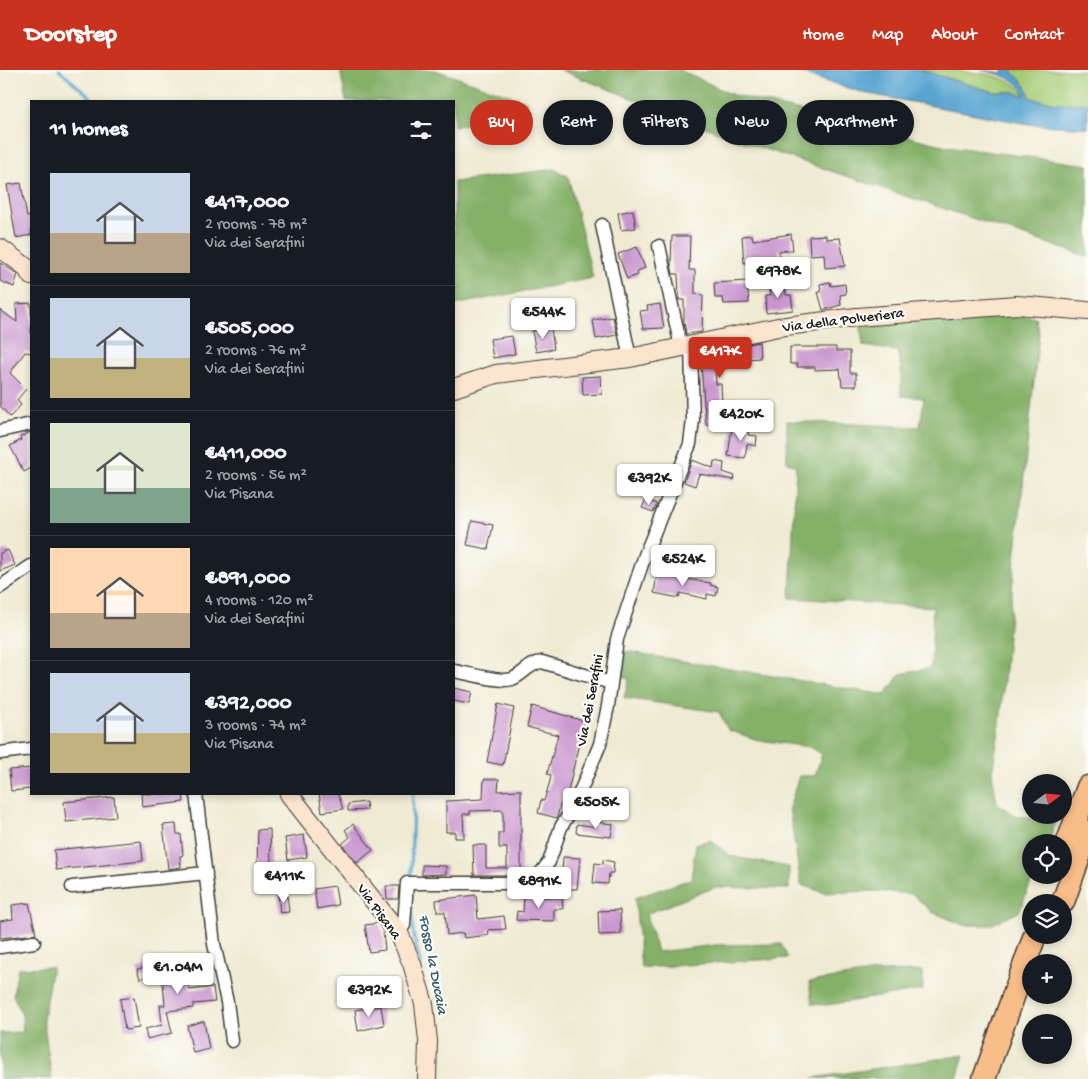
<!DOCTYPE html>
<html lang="en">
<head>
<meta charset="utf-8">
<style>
  :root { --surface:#171b24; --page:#242831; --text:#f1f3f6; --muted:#9ea1a6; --line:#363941; --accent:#c8321e }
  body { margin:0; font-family:"Gochi Hand",sans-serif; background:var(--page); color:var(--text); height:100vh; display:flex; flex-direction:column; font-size:19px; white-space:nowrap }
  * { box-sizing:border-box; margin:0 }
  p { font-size:16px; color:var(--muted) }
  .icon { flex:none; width:28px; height:28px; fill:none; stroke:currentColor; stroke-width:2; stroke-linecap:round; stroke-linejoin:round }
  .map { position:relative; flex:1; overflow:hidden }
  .panel { position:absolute; left:30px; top:30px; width:425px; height:695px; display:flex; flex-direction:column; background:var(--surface); border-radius:0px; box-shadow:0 2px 8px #0003 }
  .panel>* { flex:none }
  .hud { position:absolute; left:470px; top:30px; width:475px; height:45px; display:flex; gap:10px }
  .needle { width:32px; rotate:74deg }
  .controls { position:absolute; left:1022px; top:704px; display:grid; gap:10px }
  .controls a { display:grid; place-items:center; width:50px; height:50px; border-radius:50%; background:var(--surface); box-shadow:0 2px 8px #0003; font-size:25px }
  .price { position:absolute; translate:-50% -42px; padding:0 11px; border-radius:5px; background:#fff; color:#222; font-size:16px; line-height:32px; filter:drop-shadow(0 1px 2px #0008) }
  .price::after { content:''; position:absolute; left:50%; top:30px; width:15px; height:11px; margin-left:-8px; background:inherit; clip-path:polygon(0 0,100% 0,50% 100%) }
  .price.current { background:var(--accent); color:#fff }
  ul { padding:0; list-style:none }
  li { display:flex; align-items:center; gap:15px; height:125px; padding:0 20px }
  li+li { border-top:1px solid var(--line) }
  li span { display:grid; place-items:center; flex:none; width:140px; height:100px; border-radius:0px; color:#555 }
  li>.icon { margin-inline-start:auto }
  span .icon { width:60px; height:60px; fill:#fffc; stroke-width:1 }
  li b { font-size:21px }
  h2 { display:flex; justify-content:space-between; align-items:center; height:60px; padding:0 20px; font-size:21px }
  .tag { padding:0 18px; border-radius:22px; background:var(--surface); box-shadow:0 2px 8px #0003; font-size:18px; line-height:45px }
  .tag.current { background:var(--accent); color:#fff }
  header { display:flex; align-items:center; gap:30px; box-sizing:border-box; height:70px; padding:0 25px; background:var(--accent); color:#fff }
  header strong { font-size:24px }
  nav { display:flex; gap:28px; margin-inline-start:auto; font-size:18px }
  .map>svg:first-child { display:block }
  .green { fill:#a5cc76; stroke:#607449 }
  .forest { fill:#84b067; stroke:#506642 }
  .water { fill:#58a5d1; stroke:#3a6076 }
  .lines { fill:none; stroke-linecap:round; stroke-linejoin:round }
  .stream { stroke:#58a5d1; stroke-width:3 }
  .building { fill:#c995cf }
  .street-casing { stroke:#3c3b37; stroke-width:15 }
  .secondary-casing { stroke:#3c3b37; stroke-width:20 }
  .highway-casing { stroke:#3c3b37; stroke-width:25 }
  .street { stroke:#fff; stroke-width:12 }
  .secondary { stroke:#fce5cf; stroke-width:18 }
  .highway { stroke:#f8bd88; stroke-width:22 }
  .labels { text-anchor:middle; stroke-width:4.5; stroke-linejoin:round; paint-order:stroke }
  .street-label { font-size:15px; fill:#1c1c1c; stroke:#fdfcf7 }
  .water-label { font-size:16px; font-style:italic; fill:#3a6076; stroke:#fdfcf7 }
</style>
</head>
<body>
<header>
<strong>Doorstep</strong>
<nav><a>Home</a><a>Map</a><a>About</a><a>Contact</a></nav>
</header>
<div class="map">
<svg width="1088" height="1009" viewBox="0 0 1088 1009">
  <rect width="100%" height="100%" fill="#fdfcf7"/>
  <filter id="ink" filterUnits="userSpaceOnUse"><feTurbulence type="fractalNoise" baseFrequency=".02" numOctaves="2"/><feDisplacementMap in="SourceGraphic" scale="10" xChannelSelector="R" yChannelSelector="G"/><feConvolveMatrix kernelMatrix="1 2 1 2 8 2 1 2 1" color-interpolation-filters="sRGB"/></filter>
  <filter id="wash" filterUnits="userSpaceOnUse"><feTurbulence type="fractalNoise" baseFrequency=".0096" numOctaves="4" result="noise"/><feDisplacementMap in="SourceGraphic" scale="20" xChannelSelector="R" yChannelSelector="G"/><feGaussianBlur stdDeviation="1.12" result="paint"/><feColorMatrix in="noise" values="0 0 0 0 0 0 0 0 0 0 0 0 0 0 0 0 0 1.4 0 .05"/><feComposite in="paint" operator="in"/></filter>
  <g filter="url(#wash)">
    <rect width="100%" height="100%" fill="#efead2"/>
    <!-- green -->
    <path class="green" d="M920,0C948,0 1015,0 1025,26L1013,22H994Z
      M1011,0H1088V34L1056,33L1031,28L1025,15Z"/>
    <!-- forest -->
    <path class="forest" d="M340,0H435L526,31L528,45L454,56V31H346Z
      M560,0H680L733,25L947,76L1088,95V187L738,70Z
      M554,99L568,106L593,208L454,235V112Z
      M1011,244L1035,248L1039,263L1014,500L1000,654L992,703L997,733L1015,745L1056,753L1048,772H1031V805H1034L1019,842L991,855H964L932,842L912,824L875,821L825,823L801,815L789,738L799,706H815L822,684L810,677L758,670L728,660L719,642L624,628L629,609L614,604L618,580L885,625L900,604L931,598L933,537L790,528L796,396L787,392V351L920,357L924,328L901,326V298L897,281L863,276L861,257L929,248Z
      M711,770L730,786L789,797V819L716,817L646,844L657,882L716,875L781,874L788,888L641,898L635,828L691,809L696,774Z
      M52,897L43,948L52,1009H0V963L23,962L22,945L13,925L18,898Z
      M922,901L923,920L827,935L812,934L809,912L876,902Z
      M964,985L957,1009L813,1008Z"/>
    <!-- water -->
    <path class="water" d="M790,0H920L994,22H1013L1025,26C1020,7 997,4 981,0L1004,3L1003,0H1011L1025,15L1031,28L1056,33L1088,34V58L1028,54L864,23Z"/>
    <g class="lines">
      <!-- stream -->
      <path class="stream" d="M59,0L95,31
        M411,811L413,724
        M411,835L414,868L421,895
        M436,1009V977"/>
    </g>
    <g id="blocks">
      <!-- building -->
      <path class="building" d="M21,113L27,147L31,146V165L16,168L7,115Z
        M633,140L636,158L621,160L618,143Z
        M791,164L793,180L779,181L780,196L762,197V191L744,193L742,166L752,165L753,170Z
        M826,165V169L840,168L845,196L825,198L824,184L810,185L809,166Z
        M672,166H690L689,200H695V224L703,225L702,262L686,264L684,252V230H679L678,204H673L671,194Z
        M637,177L645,198L637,201L638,205L627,209L618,184Z
        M0,193L18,204L14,217L0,211Z
        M747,211L749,233L724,234L723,228H715L714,213Z
        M830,212L831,216L845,214L846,224L840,225L841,235L823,240L818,222H821L820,214Z
        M785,213L786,225H791L793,240L766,243L765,226H770L769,215Z
        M31,233V283L25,282L10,303L26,319L17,330L21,335L10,347L0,336V240L17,252L16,234Z
        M660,234L664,258L643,259L640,241L648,240L647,236Z
        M571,245L573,257L564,259L562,246Z
        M613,247L617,265L596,269L593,250Z
        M551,258L554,279L536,282L532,261Z
        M512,266L515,284L493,288L490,269Z
        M759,272L760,288L735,290V296H715L716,314H721L723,354L706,355L700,284L720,282H745L744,275Z
        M790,277H836V281H850V303H856V316H842L840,299L815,300V297H797V294H790Z
        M601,306L602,324L583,325L582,307Z
        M732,357L749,359L748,365L757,366L756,376L747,374L745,388L728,386Z
        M31,362V398L24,402L10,376L21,370L20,367Z
        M692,390L713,398L714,391L724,393L723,402L735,406L734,410L699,404L695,416L684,412Z
        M646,429L657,434L653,442L642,438Z
        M472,451L493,455L488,479L467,475Z
        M8,480L15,495L0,501V483Z
        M657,504L711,513L710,515L718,517L716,526L707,524V529L680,523L679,528L654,523Z
        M454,618L472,622L469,634L454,631Z
        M498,634L514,638L503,695L487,692Z
        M532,636L584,651L565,735H560L557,748L538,743L541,730L544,731L550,711L551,705L547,704L558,665L527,657Z
        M31,698V719L11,721L9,700Z
        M484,709H499L498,721L521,720V805H474L473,775H486V798H507V778H499V763H503V740L470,741V744H463L464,768H455V762H446V731L483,729Z
        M141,724H183L184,732L142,737Z
        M319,724H338L343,739L322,742Z
        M114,727L116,747L66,752L64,732Z
        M366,732L367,740L348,741V734Z
        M596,752L613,754L611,767L576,763L577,754L596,757Z
        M176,754L177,764H181L183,785L180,786L181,797L168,799L163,755Z
        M353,754L373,780L357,793L342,774L350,767L345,760Z
        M270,759L271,794L257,795L258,760Z
        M304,765L307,787L288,790L285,768Z
        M141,771L143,791L56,800L54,780Z
        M563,787L580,788L577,819H557L558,802L562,803Z
        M603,790L614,792L613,803H609L608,814L593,813L595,793L603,794Z
        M422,795L446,796V804L422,805Z
        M335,816L338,835L317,839L314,819Z
        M386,816H399L398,829H387Z
        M287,824L289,842L280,843L278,825Z
        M476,825L478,849L504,846L506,859L488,860L489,865L464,868L463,863L447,865L445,842H437L436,830Z
        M524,826L562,828L563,839H554V851L516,850L517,841L523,842Z
        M29,833L36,864L0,868V851L13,849L12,835Z
        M620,840L621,864L599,865L598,841Z
        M378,853L383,862L385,880L369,882L365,855Z
        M187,890L189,920L213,917L215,932L193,934V938L167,941L172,963L147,969L145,959L162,955L160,935H165L161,892Z
        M147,897L149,906L140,909L137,899Z
        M134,927L139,958L125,960L120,929Z
        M381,936L384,955L358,961L355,940Z
        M204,951L209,979L193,983L187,956Z"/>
    </g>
  </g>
  <g filter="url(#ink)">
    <use href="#blocks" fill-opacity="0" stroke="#3c3b37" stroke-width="1"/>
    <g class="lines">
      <defs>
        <path id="street" d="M602,155L630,288
          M659,176L681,277
          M0,361L31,354
          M0,517L31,496
          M454,601C467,603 501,613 512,609C523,605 529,593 542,592L611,613
          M0,683L31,679
          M196,724L214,874L227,932L232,971
          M72,817L206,803
          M399,863L404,855L407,813H526L540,804L549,792L561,757L575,734L600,674L608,636L617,569L645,485L690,374L693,350L691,275
          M0,877L34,872"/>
        <path id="secondary" d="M0,178L26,197L31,206
          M454,318L496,304L630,288L778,257L857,247L1017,235L1088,241
          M289,724L399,863L412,894L424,934L428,971L427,1009"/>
        <path id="highway" d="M1064,782L1088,717
          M1063,832L1088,762
          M984,1009L1035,865"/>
      </defs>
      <!-- street casing -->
      <use href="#street" class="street-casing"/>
      <!-- secondary casing -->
      <use href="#secondary" class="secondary-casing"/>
      <!-- highway casing -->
      <use href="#highway" class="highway-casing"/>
      <!-- street -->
      <use href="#street" class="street"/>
      <!-- secondary -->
      <use href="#secondary" class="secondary"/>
      <!-- highway -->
      <use href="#highway" class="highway"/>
    </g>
  </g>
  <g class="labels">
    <!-- street labels -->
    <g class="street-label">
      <text transform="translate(843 249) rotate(-7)" y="5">Via della Polveriera</text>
      <text transform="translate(589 630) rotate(-79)" y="5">Via dei Serafini</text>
      <text transform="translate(380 841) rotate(54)" y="5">Via Pisana</text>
    </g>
    <!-- water labels -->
    <g class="water-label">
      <text transform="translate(435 894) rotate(79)" y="6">Fosso la Ducaia</text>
    </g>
  </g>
</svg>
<div class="controls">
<a><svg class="needle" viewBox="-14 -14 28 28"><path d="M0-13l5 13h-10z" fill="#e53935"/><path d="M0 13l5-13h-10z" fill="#9ea1a6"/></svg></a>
<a><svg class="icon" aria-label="locate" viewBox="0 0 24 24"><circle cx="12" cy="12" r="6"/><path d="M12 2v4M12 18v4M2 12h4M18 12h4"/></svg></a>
<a><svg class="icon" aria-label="layers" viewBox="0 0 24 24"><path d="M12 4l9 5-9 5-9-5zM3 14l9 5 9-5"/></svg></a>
<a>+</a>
<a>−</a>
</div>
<b class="price" style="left:778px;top:229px">€978K</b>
<b class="price" style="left:543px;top:270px">€544K</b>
<b class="price current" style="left:720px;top:309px">€417K</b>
<b class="price" style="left:741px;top:372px">€420K</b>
<b class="price" style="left:649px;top:436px">€392K</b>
<b class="price" style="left:683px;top:517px">€524K</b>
<b class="price" style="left:596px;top:760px">€505K</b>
<b class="price" style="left:284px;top:834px">€411K</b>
<b class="price" style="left:539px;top:839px">€891K</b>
<b class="price" style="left:178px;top:925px">€1.04M</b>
<b class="price" style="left:369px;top:948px">€392K</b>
<div class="hud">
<a class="tag current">Buy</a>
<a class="tag">Rent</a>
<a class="tag">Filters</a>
<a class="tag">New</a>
<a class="tag">Apartment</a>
</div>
<section class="panel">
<h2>11 homes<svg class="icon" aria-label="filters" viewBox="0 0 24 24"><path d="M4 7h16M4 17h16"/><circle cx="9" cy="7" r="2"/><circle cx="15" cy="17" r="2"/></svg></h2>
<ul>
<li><span style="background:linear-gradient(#c9d6e8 60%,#b9a48a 0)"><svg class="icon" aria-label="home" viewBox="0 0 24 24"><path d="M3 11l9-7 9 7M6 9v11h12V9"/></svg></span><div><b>€417,000</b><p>2 rooms · 78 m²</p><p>Via dei Serafini</p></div></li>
<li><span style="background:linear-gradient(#c9d6e8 60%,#c2b280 0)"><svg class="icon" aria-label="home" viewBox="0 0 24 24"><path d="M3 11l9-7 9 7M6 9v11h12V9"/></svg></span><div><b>€505,000</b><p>2 rooms · 76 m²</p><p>Via dei Serafini</p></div></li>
<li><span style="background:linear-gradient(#dfe7d0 65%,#7fa58c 0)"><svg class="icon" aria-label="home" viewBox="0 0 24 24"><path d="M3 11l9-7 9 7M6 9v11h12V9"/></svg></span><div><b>€411,000</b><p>2 rooms · 56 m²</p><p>Via Pisana</p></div></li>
<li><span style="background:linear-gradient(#ffd9b3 65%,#b9a48a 0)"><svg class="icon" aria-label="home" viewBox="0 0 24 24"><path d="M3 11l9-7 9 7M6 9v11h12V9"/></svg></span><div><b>€891,000</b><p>4 rooms · 120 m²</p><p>Via dei Serafini</p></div></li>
<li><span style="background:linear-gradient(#c9d6e8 60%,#c2b280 0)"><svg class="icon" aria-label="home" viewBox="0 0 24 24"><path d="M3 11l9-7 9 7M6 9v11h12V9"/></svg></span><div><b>€392,000</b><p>3 rooms · 74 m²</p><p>Via Pisana</p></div></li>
</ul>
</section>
</div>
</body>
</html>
